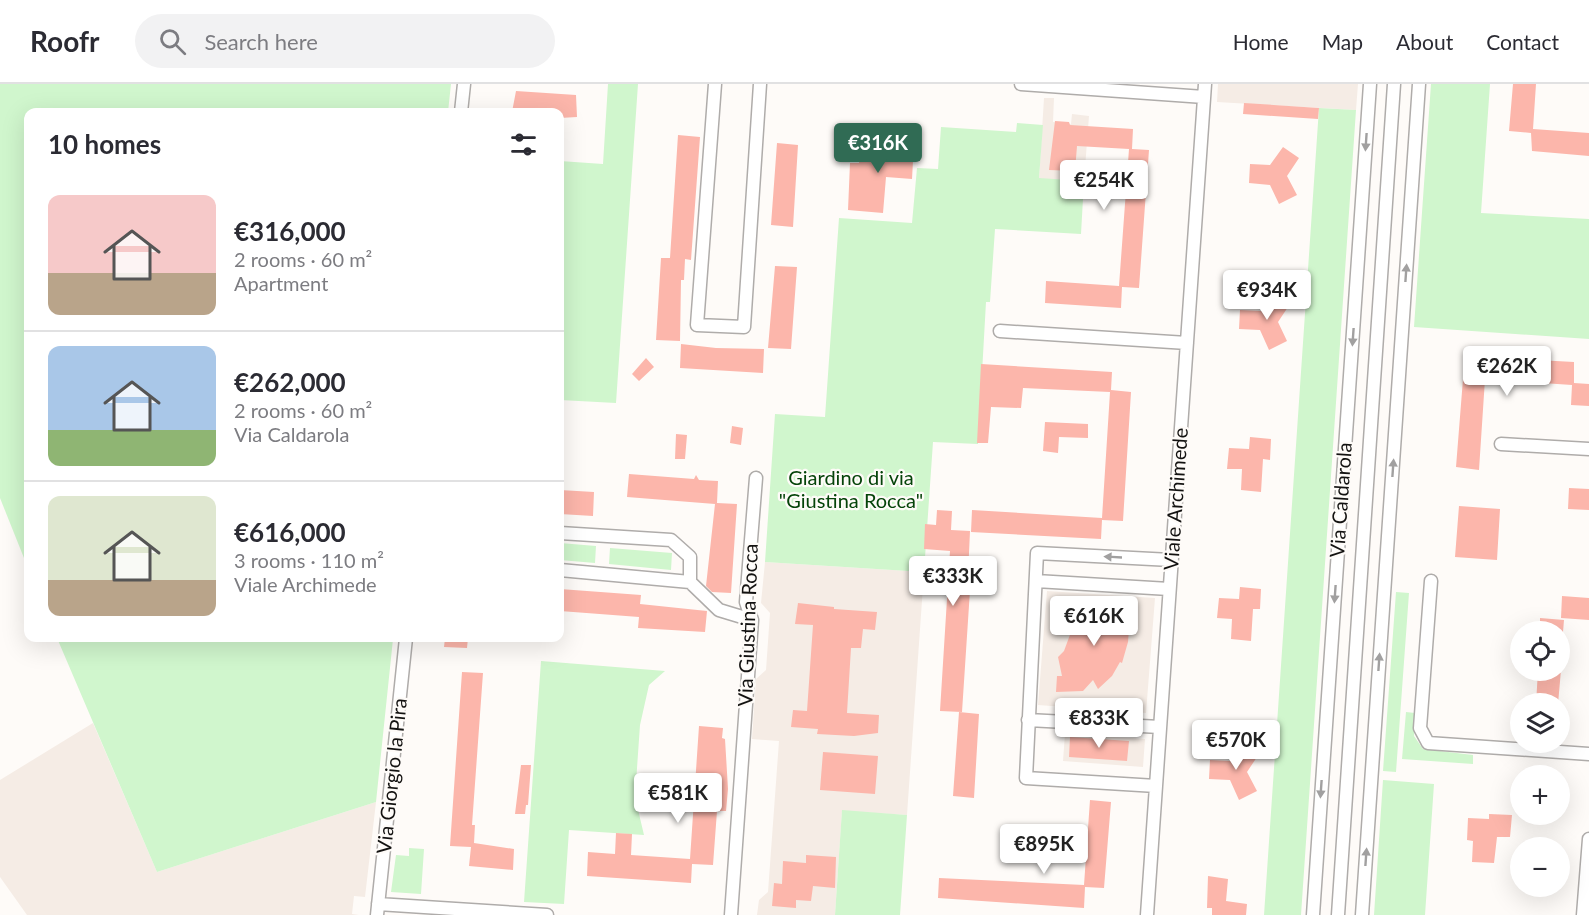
<!DOCTYPE html>
<html lang="en">
<head>
<meta charset="utf-8">
<style>
  :root { --surface:#fff; --page:#f2f2f3; --text:#2b2b33; --muted:#7c7c81; --line:#e1e1e2; --accent:#306b54 }
  body { margin:0; font-family:Lato,sans-serif; background:var(--page); color:var(--text); height:100vh; display:flex; flex-direction:column; font-size:22px; white-space:nowrap }
  * { box-sizing:border-box; margin:0 }
  p { font-size:20px; color:var(--muted) }
  .icon { flex:none; width:33px; height:33px; fill:none; stroke:currentColor; stroke-width:2; stroke-linecap:round; stroke-linejoin:round }
  .map { position:relative; flex:1; overflow:hidden }
  .sheet { position:absolute; left:24px; top:24px; width:540px; height:534px; display:flex; flex-direction:column; background:var(--surface); border-radius:12px; box-shadow:0 6px 24px #0002 }
  .sheet>* { flex:none }
  .fabs { position:absolute; left:1510px; top:537px; display:grid; gap:12px }
  .fabs a { display:grid; place-items:center; width:60px; height:60px; border-radius:50%; background:var(--surface); box-shadow:0 6px 24px #0002; font-size:30px }
  .price { position:absolute; translate:-50% -51px; padding:0 14px; border-radius:6px; background:#fff; color:#222; font-size:20px; line-height:39px; filter:drop-shadow(0 2px 3px #0008) }
  .price::after { content:''; position:absolute; left:50%; top:36px; width:18px; height:14px; margin-left:-9px; background:inherit; clip-path:polygon(0 0,100% 0,50% 100%) }
  .price.active { background:var(--accent); color:#fff }
  ul { padding:0; list-style:none }
  li { display:flex; align-items:center; gap:18px; height:150px; padding:0 24px }
  li+li { border-top:2px solid var(--line) }
  li span { display:grid; place-items:center; flex:none; width:168px; height:120px; border-radius:12px; color:#555 }
  li>.icon { margin-inline-start:auto }
  span .icon { width:72px; height:72px; fill:#fffc; stroke-width:1 }
  li b { font-size:26px }
  h2 { display:flex; justify-content:space-between; align-items:center; height:72px; padding:0 24px; font-size:26px }
  header { display:flex; align-items:center; gap:36px; box-sizing:border-box; height:84px; padding:0 30px; background:var(--surface); border-bottom:2px solid var(--line) }
  header strong { font-size:28px }
  nav { display:flex; gap:33px; margin-inline-start:auto; font-size:21px }
  .search { width:420px; height:54px; background:var(--page); display:flex; align-items:center; gap:15px; box-sizing:border-box; padding:0 21px; border-radius:33px; color:var(--muted); font-size:22px }
  .map>svg:first-child { display:block }
  .built { fill:#f5ece5 }
  .green { fill:#d0f6cd }
  .building { fill:#fcb6ab }
  .lines { fill:none; stroke-linecap:round; stroke-linejoin:round }
  .minor-casing { stroke:#afacaa; stroke-width:15 }
  .minor { stroke:#fff; stroke-width:12 }
  .oneway { fill:#a1a0a0 }
  .labels { text-anchor:middle; stroke-width:4.5; stroke-linejoin:round; paint-order:stroke }
  .park-label { font-size:20px; fill:#054409; stroke:#fefbf8 }
  .street-label { font-size:20px; fill:#131211; stroke:#fefbf8 }
</style>
</head>
<body>
<header>
<strong>Roofr</strong>
<div class="search"><svg class="icon" aria-label="search" viewBox="0 0 24 24"><circle cx="10" cy="10" r="6"/><path d="M15 15l6 6"/></svg>Search here</div>
<nav><a>Home</a><a>Map</a><a>About</a><a>Contact</a></nav>
</header>
<div class="map">
<svg width="1589" height="831" viewBox="0 0 1589 831">
  <rect width="100%" height="100%" fill="#fefbf8"/>
  <!-- built -->
  <path class="built" d="M1218,0H1358L1356,26L1217,18Z
    M1044,14H1054L1053,38L1071,40L1072,30L1089,32L1084,97L1039,95Z
    M765,478L924,488L907,731L842,727L835,831H757L759,816L768,808L779,657L752,655L756,595L766,586L770,529L761,519Z
    M1047,507L1155,514L1146,629L1038,621Z
    M93,639L157,788L376,718L365,813L354,812L352,830L359,831H27L0,793V696Z
    M1065,650L1145,655L1143,683L1063,677Z"/>
  <!-- green -->
  <path class="green" d="M0,0H451L448,28H28V484L0,414Z
    M608,0H638L616,319L560,316V77L603,80Z
    M1431,0H1490L1481,129L1589,135V255L1414,243Z
    M1319,24L1356,26L1301,831H1264Z
    M1017,39L1043,41L1039,94L1084,97L1081,150L995,145L990,218H986L978,360L933,358L924,488L765,478L775,330L825,333L839,134L912,139L917,84L938,85L941,43L1016,48Z
    M560,459L596,462L595,479L560,476Z
    M610,464L672,469L671,486L609,480Z
    M1396,508L1409,509L1396,688L1383,687Z
    M57,554L393,555L376,718L157,788Z
    M541,577L665,587L649,601L640,641L635,713L644,751L569,746L564,820L524,818Z
    M1406,628L1415,629L1414,652L1423,665L1473,671V680L1402,675Z
    M1383,696L1434,700L1425,831H1374Z
    M842,726L907,731L900,831H835Z
    M409,764L424,765L421,810L391,808L396,771L409,772Z"/>
  <!-- building -->
  <path class="building" d="M1513,0H1536L1533,45L1589,49V72L1532,67L1531,49L1509,47Z
    M516,7L576,11L577,33L560,34V28H512Z
    M1244,19L1319,24L1318,35L1243,30Z
    M1055,37L1069,38L1070,41L1133,45L1132,65L1149,66L1139,204L1122,203L1121,224L1045,219L1046,197L1119,202L1129,65L1077,62L1075,87L1049,86Z
    M678,51L700,53L691,176L685,175L684,196H681L680,257L656,256L661,174H670Z
    M897,57L914,59L912,95L886,93L883,129L848,126L850,79H859L860,59L889,61L890,58Z
    M777,59L798,61L793,143L771,141Z
    M1283,63L1299,74L1287,92L1297,111L1279,120L1270,101L1249,99L1250,80L1270,81Z
    M775,182L797,183L791,265L768,264Z
    M1273,209L1290,220L1278,238L1287,257L1269,266L1260,246L1239,245L1240,226L1261,227Z
    M681,260L716,264L764,265L763,289L680,284Z
    M1485,273L1574,278V299L1589,300V322L1571,321L1572,301L1485,295L1479,386L1456,383L1463,295L1482,294Z
    M646,274L654,283L639,297L632,290Z
    M981,280L1112,288L1111,306L1131,308L1123,437L1102,436L1101,455L971,448L972,426L1102,434L1109,324L1110,308L1023,304L1021,324L991,323L988,359H977Z
    M1045,338L1088,340V354L1059,353L1058,369L1043,367Z
    M732,342L743,344L741,361L730,359Z
    M676,350L687,351L685,375H675Z
    M1250,353L1271,355L1270,376L1263,375L1261,408L1241,406L1242,385H1227L1229,364L1249,365Z
    M629,390L694,395L696,391L699,396L718,397L717,419L737,420L731,509L712,508L706,502L715,420L627,413Z
    M1569,404L1589,405V426L1568,425Z
    M560,406L594,408L593,432L560,430Z
    M1459,422L1500,425L1497,476L1455,473Z
    M937,426L952,427L951,446L970,447L968,491H971L962,628L940,627L950,467L924,465L925,440L936,441Z
    M1240,503L1261,505L1260,525H1253L1251,557L1231,555L1232,535L1217,534L1219,514L1239,515Z
    M560,505L641,511L640,520L707,527L705,548L638,544L639,533L560,527Z
    M1562,512L1589,514V536L1561,534Z
    M798,519L834,523V525L877,528L875,546L863,545L861,564H851L847,629L879,631L878,649L854,652L817,650L818,645L791,643L793,626L807,627L813,541L795,540Z
    M1079,519L1120,524L1121,520H1131L1128,558L1122,579L1120,578L1112,592L1098,605L1093,596L1083,607L1056,608L1057,592H1062L1058,573L1064,567L1071,548L1067,544L1078,541Z
    M1540,534L1564,536L1563,548H1540Z
    M445,554H468L467,564L444,563Z
    M1538,586H1561L1558,620H1536Z
    M462,588L483,589L472,741H475L474,759L514,765L513,786L469,782L471,763L450,762Z
    M959,628L979,630L974,714L953,712Z
    M699,642L723,644L722,654L725,655L728,705L726,727H717L713,781L692,780L691,799L587,792L588,768L615,770L616,749L632,750L631,771L690,775Z
    M1070,653L1129,657L1127,677L1069,673Z
    M1243,659L1259,670L1247,688L1257,707L1239,716L1230,696L1209,695L1210,676L1230,677Z
    M823,668L878,672L875,710L820,706Z
    M521,681H531L528,721H526L525,730H515Z
    M1090,716L1111,718L1104,804L1085,803L1084,824L938,814L939,794L1084,801Z
    M1489,730L1512,731L1510,753H1497L1494,779L1472,778L1473,757L1467,756L1468,734L1489,735Z
    M806,771L836,773L835,804L813,802L811,817L796,816V824L772,822L774,799L782,800L783,777L806,779Z
    M1208,792L1228,795L1226,817L1247,820L1246,831H1212V824H1207Z"/>
  <g class="lines">
    <defs>
      <path id="minor" d="M715,0L697,241L744,243L760,0
        M1021,0L1204,13
        M461,28L464,0
        M1000,247L1187,259
        M1501,360L1589,365
        M560,449L671,456L690,473V498
        M560,486L690,498L719,526L752,536
        M1036,497L1169,505
        M1431,497L1420,644L1428,659L1589,670
        M1028,636L1160,643
        M1156,702L1026,694L1037,469L1171,476
        M378,820L547,831
        M377,831L406,554
        M731,831L752,536L746,518L756,394
        M1147,831L1205,0
        M1313,831L1370,0
        M1338,831L1394,0
        M1362,831L1419,0
        M1583,831L1589,755"/>
    </defs>
    <!-- minor casing -->
    <use href="#minor" class="minor-casing"/>
    <!-- minor -->
    <use href="#minor" class="minor"/>
  </g>
  <!-- one-way arrows -->
  <defs><path id="oneway-solid" d="M-6-.8H1V-3.2L6.5 0L1 3.2V.8H-6Z" transform="scale(1.5)"/></defs>
  <g class="oneway">
    <use href="#oneway-solid" transform="translate(1366 58) rotate(94)"/>
    <use href="#oneway-solid" transform="translate(1406 189) rotate(-86)"/>
    <use href="#oneway-solid" transform="translate(1353 253) rotate(94)"/>
    <use href="#oneway-solid" transform="translate(1393 384) rotate(-86)"/>
    <use href="#oneway-solid" transform="translate(1113 473) rotate(-177)"/>
    <use href="#oneway-solid" transform="translate(1335 510) rotate(94)"/>
    <use href="#oneway-solid" transform="translate(1379 578) rotate(-86)"/>
    <use href="#oneway-solid" transform="translate(1321 705) rotate(94)"/>
    <use href="#oneway-solid" transform="translate(1366 773) rotate(-86)"/>
  </g>
  <g class="labels">
    <!-- park labels -->
    <g class="park-label">
      <text x="851" y="401">Giardino di via<tspan x="851" dy="23">"Giustina Rocca"</tspan></text>
    </g>
    <!-- street labels -->
    <g class="street-label">
      <text transform="translate(1176 415) rotate(-86)" y="7">Viale Archimede</text>
      <text transform="translate(1341 416) rotate(-86)" y="7">Via Caldarola</text>
      <text transform="translate(748 541) rotate(-88)" y="7">Via Giustina Rocca</text>
      <text transform="translate(392 692) rotate(-84)" y="7">Via Giorgio la Pira</text>
    </g>
  </g>
</svg>
<div class="fabs">
<a><svg class="icon" aria-label="locate" viewBox="0 0 24 24"><circle cx="12" cy="12" r="6"/><path d="M12 2v4M12 18v4M2 12h4M18 12h4"/></svg></a>
<a><svg class="icon" aria-label="layers" viewBox="0 0 24 24"><path d="M12 4l9 5-9 5-9-5zM3 14l9 5 9-5"/></svg></a>
<a>+</a>
<a>−</a>
</div>
<b class="price active" style="left:878px;top:90px">€316K</b>
<b class="price" style="left:1104px;top:127px">€254K</b>
<b class="price" style="left:1267px;top:237px">€934K</b>
<b class="price" style="left:1507px;top:313px">€262K</b>
<b class="price" style="left:953px;top:523px">€333K</b>
<b class="price" style="left:1094px;top:563px">€616K</b>
<b class="price" style="left:1099px;top:665px">€833K</b>
<b class="price" style="left:1236px;top:687px">€570K</b>
<b class="price" style="left:678px;top:740px">€581K</b>
<b class="price" style="left:1044px;top:791px">€895K</b>
<section class="sheet">
<h2>10 homes<svg class="icon" aria-label="filters" viewBox="0 0 24 24"><path d="M4 7h16M4 17h16"/><circle cx="9" cy="7" r="2"/><circle cx="15" cy="17" r="2"/></svg></h2>
<ul>
<li><span style="background:linear-gradient(#f6c9c9 65%,#b9a48a 0)"><svg class="icon" aria-label="home" viewBox="0 0 24 24"><path d="M3 11l9-7 9 7M6 9v11h12V9"/></svg></span><div><b>€316,000</b><p>2 rooms · 60 m²</p><p>Apartment</p></div></li>
<li><span style="background:linear-gradient(#a9c7e8 70%,#8fb573 0)"><svg class="icon" aria-label="home" viewBox="0 0 24 24"><path d="M3 11l9-7 9 7M6 9v11h12V9"/></svg></span><div><b>€262,000</b><p>2 rooms · 60 m²</p><p>Via Caldarola</p></div></li>
<li><span style="background:linear-gradient(#dfe7d0 70%,#b9a48a 0)"><svg class="icon" aria-label="home" viewBox="0 0 24 24"><path d="M3 11l9-7 9 7M6 9v11h12V9"/></svg></span><div><b>€616,000</b><p>3 rooms · 110 m²</p><p>Viale Archimede</p></div></li>
</ul>
</section>
</div>
</body>
</html>
